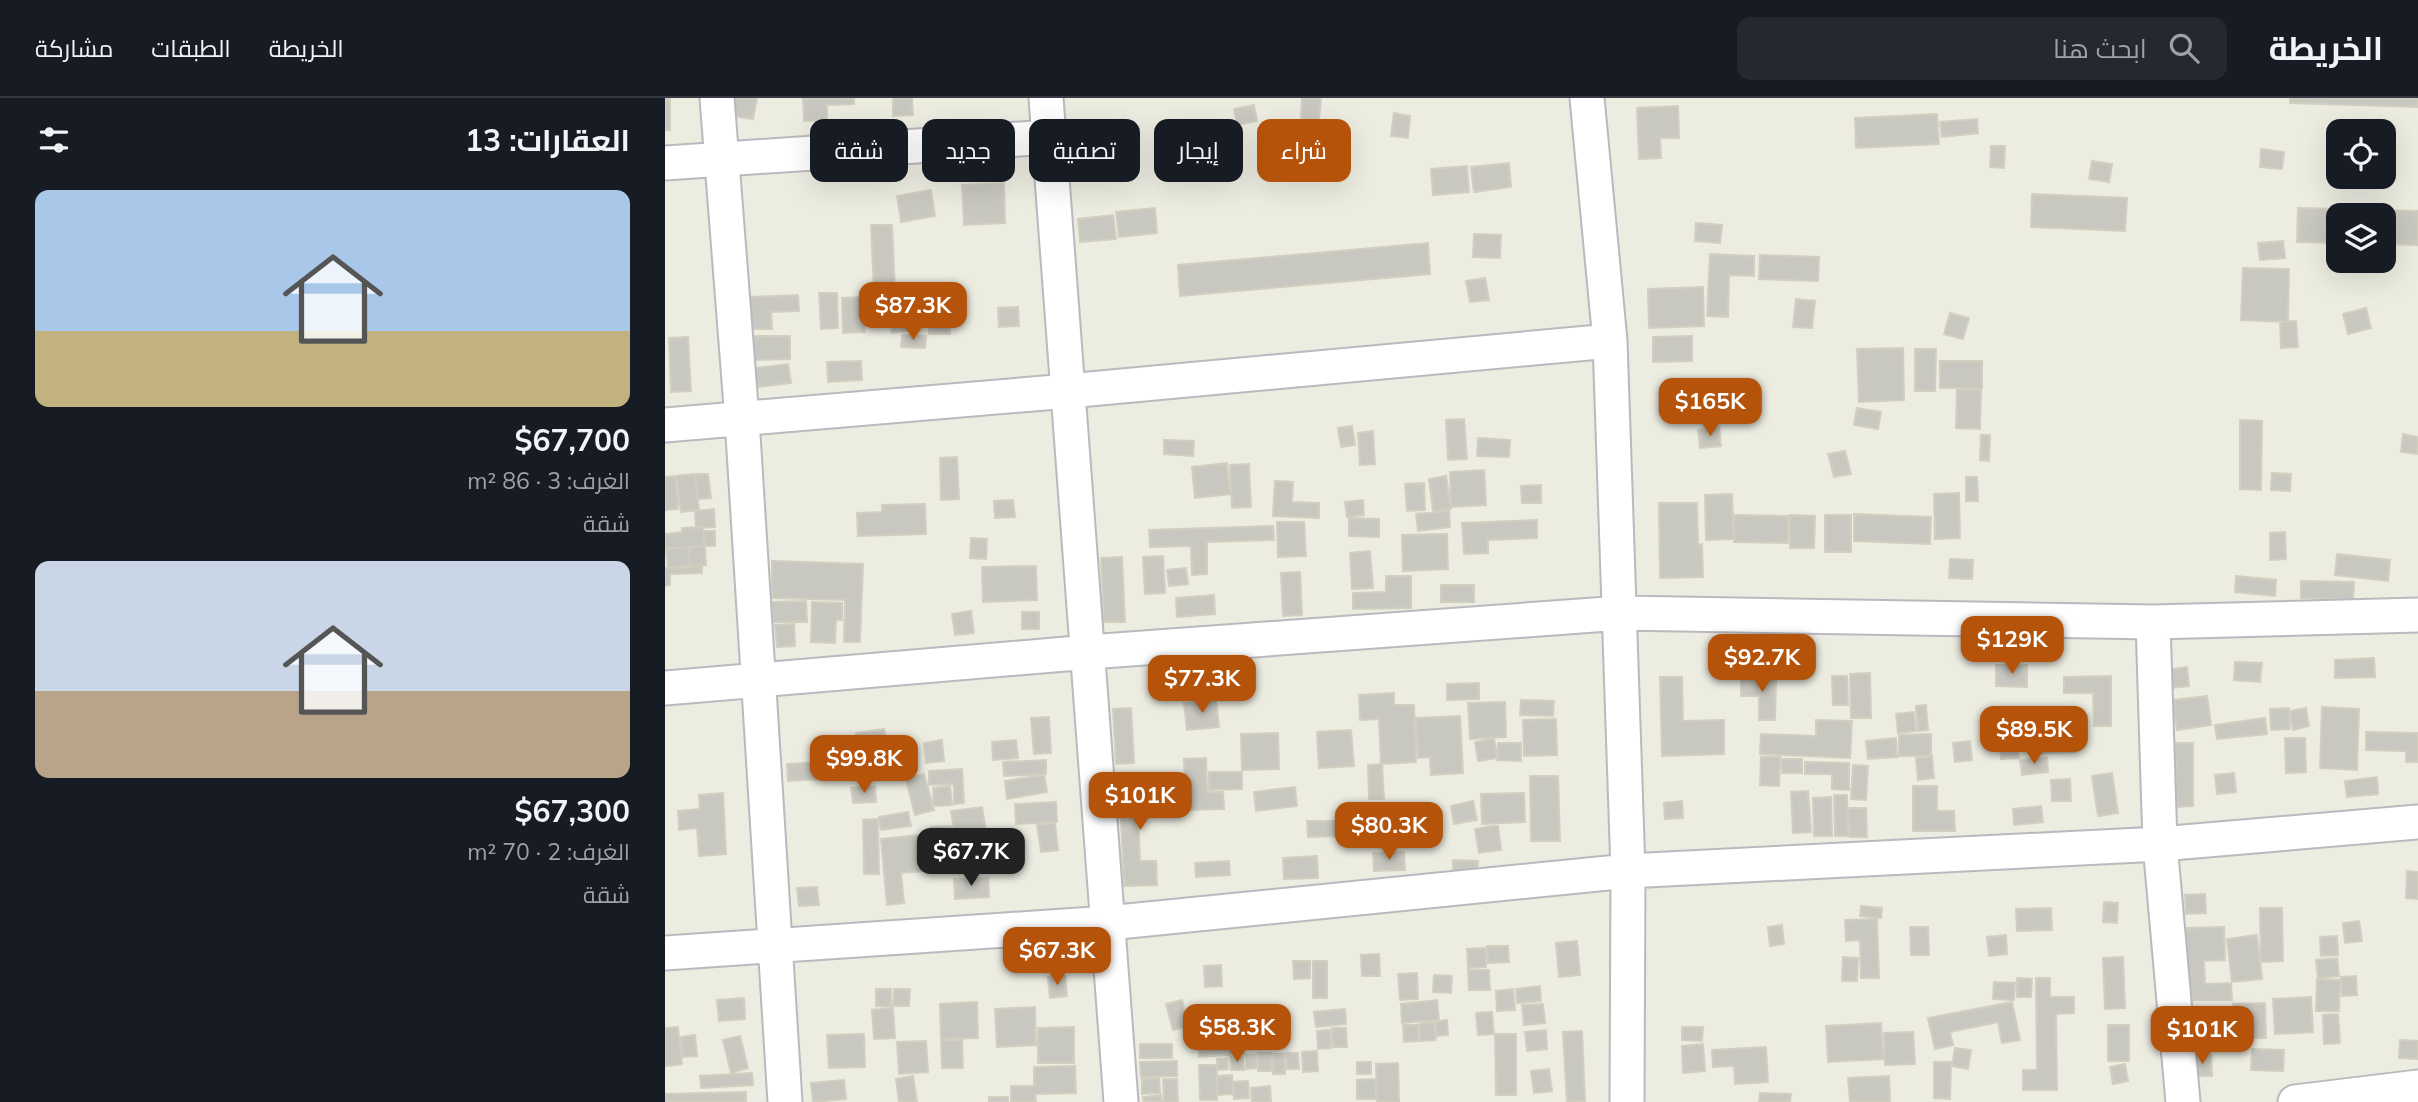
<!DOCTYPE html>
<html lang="ar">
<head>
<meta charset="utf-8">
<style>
  :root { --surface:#171b24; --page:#242831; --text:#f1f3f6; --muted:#9ea1a6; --line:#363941; --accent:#b45309 }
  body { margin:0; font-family:Mulish,Cairo,sans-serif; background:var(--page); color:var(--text); direction:rtl; height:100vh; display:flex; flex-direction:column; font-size:26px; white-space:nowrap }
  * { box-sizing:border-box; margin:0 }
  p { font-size:23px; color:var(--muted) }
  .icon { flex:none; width:38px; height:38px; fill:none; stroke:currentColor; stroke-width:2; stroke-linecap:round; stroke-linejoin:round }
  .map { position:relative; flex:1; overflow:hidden; direction:ltr }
  .side { display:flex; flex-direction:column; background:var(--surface); width:665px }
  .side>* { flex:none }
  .guide { position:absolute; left:21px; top:21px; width:665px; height:63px; direction:rtl; display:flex; gap:14px }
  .fabs { position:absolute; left:1661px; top:21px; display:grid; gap:14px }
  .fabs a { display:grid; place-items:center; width:70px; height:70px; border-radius:14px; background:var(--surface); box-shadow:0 7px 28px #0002; font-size:35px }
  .price { position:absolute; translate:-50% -60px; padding:0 16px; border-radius:14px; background:var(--accent); color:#fff; font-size:23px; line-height:46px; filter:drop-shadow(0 2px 4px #0008) }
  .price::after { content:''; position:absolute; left:50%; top:42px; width:21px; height:16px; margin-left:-10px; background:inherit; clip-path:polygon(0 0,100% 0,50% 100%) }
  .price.on { background:#222; color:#fff }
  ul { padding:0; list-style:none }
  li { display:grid; align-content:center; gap:14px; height:371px; padding:0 35px }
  li span { display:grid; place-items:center; height:217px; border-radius:14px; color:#555 }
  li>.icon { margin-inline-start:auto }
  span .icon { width:126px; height:126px; fill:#fffc; stroke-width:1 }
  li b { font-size:30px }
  h2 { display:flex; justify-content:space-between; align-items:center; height:84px; padding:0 35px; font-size:30px }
  .pill { padding:0 24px; border-radius:14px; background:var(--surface); box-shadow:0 7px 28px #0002; font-size:24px; line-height:63px }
  .pill.on { background:var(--accent); color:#fff }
  header { display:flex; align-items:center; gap:42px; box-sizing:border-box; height:98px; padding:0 35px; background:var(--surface); border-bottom:2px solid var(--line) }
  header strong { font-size:33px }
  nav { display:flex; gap:38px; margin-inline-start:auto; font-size:24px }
  .search { width:490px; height:63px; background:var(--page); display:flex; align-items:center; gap:18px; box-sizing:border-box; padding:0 24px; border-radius:14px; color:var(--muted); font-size:26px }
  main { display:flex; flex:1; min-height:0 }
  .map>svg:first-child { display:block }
  .building { fill:#c9c8c0; stroke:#d0cfc0; stroke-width:2 }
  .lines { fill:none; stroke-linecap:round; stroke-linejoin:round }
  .minor-casing { stroke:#b9b9bf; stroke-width:37 }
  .minor { stroke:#fff; stroke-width:33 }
</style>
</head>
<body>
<header>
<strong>الخريطة</strong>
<div class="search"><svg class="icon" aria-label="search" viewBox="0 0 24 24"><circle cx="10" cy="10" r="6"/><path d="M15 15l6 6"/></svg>ابحث هنا</div>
<nav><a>الخريطة</a><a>الطبقات</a><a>مشاركة</a></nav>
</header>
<main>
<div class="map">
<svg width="1753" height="1004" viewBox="0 0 1753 1004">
  <rect width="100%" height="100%" fill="#ecece1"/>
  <!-- building -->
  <path class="building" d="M0,0H5V32H0Z
    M71,0H92L88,21L68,18Z
    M157,0H189V6L162,7V22L139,23L138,1Z
    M228,0H247L248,17L228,18Z
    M637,0H656L654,22L636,21Z
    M1625,0H1753V9L1625,5Z
    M589,7L592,23L572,27L569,11Z
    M1013,8L1014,40H995L996,60L974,61L972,10Z
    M729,15L745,18L743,40L726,38Z
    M1272,16L1274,46L1191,50L1190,20Z
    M1312,21L1313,35L1277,39L1275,24Z
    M1326,48H1340L1339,70L1325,69Z
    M1596,51L1619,54L1617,71L1595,69Z
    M1427,63L1447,66L1444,84L1424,81Z
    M844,65L846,89L809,94L806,69Z
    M802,68L804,94L768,97L766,71Z
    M339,85L340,125L299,127L297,87Z
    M266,92L270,118L236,124L232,98Z
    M1367,96L1462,100L1460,133L1366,129Z
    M490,110L492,135L454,139L451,114Z
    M1633,110L1753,113V147L1718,146V117H1673V145L1632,144Z
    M448,117L451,141L415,144L413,121Z
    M1031,125L1057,127L1055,145L1030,143Z
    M206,127H227L230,193L209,194Z
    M809,136L836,137L835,160L808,159Z
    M1618,143L1620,160L1595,162L1593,145Z
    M763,145L765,176L515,198L513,167Z
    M1045,156L1089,158V178L1064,177L1063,219L1042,218Z
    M1095,157L1154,159L1153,183L1094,181Z
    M1578,170L1624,171L1623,224L1576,222Z
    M820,180L824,202L805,204L801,183Z
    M1038,189L1039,228L984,230L983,191Z
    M154,195H172L173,230L156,231Z
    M133,197L134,213L106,214L107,231H86L85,199Z
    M198,199L200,234L178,235L177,200Z
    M1131,201L1150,203L1147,230L1128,229Z
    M353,209L354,228L334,229L333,210Z
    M1701,210L1706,230L1683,236L1678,216Z
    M1285,215L1304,220L1298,241L1279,236Z
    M241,216L243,233L227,235L225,217Z
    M285,221V236H264V222Z
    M1631,223L1633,249L1616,250L1615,224Z
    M237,237L261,238L260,250L236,249Z
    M87,238H125V261L88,262Z
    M1027,238V263L988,264V239Z
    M23,239L26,293L6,294L4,240Z
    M1238,250L1239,302L1194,304L1192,251Z
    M1250,251H1271L1270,293H1250Z
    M196,263L197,282L163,284L162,264Z
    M1275,263H1317V290H1275Z
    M123,266L126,285L93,289L90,270Z
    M1292,291L1316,292L1315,331L1291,330Z
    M1192,310L1216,314L1213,331L1189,327Z
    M799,321L802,361L783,362L781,322Z
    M1575,322L1597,323L1596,392L1575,391Z
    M687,328L690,347L676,349L673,330Z
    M1054,329L1056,348L1035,350L1033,332Z
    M708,333L710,366L695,367L693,335Z
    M1738,336L1753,339L1752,356L1736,354Z
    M1316,337H1325L1324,363L1315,362Z
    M813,340L845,342L844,359L812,358Z
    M499,342L529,343L528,358L499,356Z
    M1180,353L1186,376L1169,379L1163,356Z
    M292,359L294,401L276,402L275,360Z
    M562,365L565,396L530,400L527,369Z
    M584,366L586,409L567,410L565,367Z
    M819,372L821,407L786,409L785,374Z
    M1607,375L1626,376L1625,393L1606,392Z
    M30,376H43L46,400L32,401Z
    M30,376L34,412L16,414L11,378Z
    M11,378L13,411L0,412V379Z
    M781,378L786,411L768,413L764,381Z
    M1301,379H1312L1313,403H1301Z
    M610,383L628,384L627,404L654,405V420L608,418Z
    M759,385L760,412L742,413L740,386Z
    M876,387V405H857L856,388Z
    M1294,395L1295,440L1270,441L1269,396Z
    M1067,396L1069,441L1041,442L1040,397Z
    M348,402L350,419L330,420L329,403Z
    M698,402L699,417L682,419L680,404Z
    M994,405H1032L1033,447L1037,446L1038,479L995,480Z
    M260,406L261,436L193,438L192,415L217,414V407Z
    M49,411L50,429L31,430L30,413Z
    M784,413L785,429L753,433L751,416Z
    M1189,416L1266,419L1265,446L1189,443Z
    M1069,417L1123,418V445L1069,444Z
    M1125,417L1150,418L1149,450H1125Z
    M1160,417H1186V454H1160Z
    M684,420L714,421V439L684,438Z
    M872,422V440L823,442V455L799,456L797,425Z
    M612,424H639L641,458L613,459Z
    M608,428L609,442L542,444V476L527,477L526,448L485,449L484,432Z
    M38,429L40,448L1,451L0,436L17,434V430Z
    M39,433H50V448H40Z
    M1620,434L1621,461L1605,462V435Z
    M782,436L783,471L738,473L737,437Z
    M306,440L322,441L321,461L305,460Z
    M40,448L41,467L25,468L24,449Z
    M24,449L25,468L3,470L1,451Z
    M705,453L708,490L687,491L685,455Z
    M1672,456L1725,462L1723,483L1670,477Z
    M498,458L500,495L480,496L478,459Z
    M457,459L460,524H439L436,460Z
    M1285,461L1308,462L1307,481L1284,480Z
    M107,463L198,466L195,544H179L180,502L107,500Z
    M37,468V475L5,476V487L0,488V470Z
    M371,468L372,502L318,504L317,469Z
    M521,470L523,486L504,488L502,472Z
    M635,474L637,517L618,518L616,475Z
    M721,478H746V510L688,511V495L721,494Z
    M1571,478L1611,482L1610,498L1570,494Z
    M1636,483L1689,484L1688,501L1636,500Z
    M776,487H809V504H776Z
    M549,497L550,516L512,519L511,500Z
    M141,503L142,524H108L107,504Z
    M147,504L177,505V522H171L170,545L146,544Z
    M306,513L309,535L290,537L287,516Z
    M357,514H374V531H357Z
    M129,526L130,548L112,549L110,527Z
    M1709,560L1710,579L1670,580V562Z
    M1570,564L1597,565L1595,584L1569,582Z
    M1331,567H1362V589L1331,588Z
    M1522,569L1524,588L1507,590L1506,571Z
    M1205,575L1206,620H1186L1185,576Z
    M1167,578H1182L1183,607H1168Z
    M1446,578V628H1429L1428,595H1399V579Z
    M995,579H1017L1018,623L1059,622V656L997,658Z
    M1076,579H1111L1110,622H1094V598H1076Z
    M814,585V601L782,602V586Z
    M729,595V607H749L751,664L716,666L714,621L695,622L694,597Z
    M1542,598L1546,627L1512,632L1507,602Z
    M551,601L554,629L522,632L519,605Z
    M856,602L889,603L888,618L855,617Z
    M840,604L841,639L805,641L803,605Z
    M1261,607L1263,632L1253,633L1251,608Z
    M1657,609L1694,611L1692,672L1655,670Z
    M466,610L469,665L451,666L448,611Z
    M1624,610L1625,631L1606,632L1605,611Z
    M1641,610L1644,628L1628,632L1625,613Z
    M1249,614L1251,633L1233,635L1231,616Z
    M1415,617L1417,636L1390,638L1388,619Z
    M795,618L798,675L766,677L765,659L753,660L751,620Z
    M384,619L386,655L369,656L366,620Z
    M1371,619L1372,642L1409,640L1410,654L1370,656V647L1354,648L1353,620Z
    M1600,620L1602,636L1552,641L1550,627Z
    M891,621L892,657L859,658L858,622Z
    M1151,622L1187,623L1185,660L1095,656L1096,636L1151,638Z
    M219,631L222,648L194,653L191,635Z
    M686,632L689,668L654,670L652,634Z
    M1352,633L1354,660L1336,661L1334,634Z
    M1701,634L1753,635V664H1741V653L1701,652Z
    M613,635L614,671L577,672L576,636Z
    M1266,636V658H1234V637Z
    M1231,640L1232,659L1203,661L1201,643Z
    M1620,640H1640L1641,674L1621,675Z
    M829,641L832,660L813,663L810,644Z
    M277,642L279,663L261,665L259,645Z
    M351,642L353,660L328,662L327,644Z
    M1305,643L1307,662L1290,664L1288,645Z
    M833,645H856V663L832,662Z
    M1510,645H1528V708L1512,709Z
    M161,646L185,647L184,663H160Z
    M1267,658L1269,680L1253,682L1251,660Z
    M1096,659H1115L1114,688L1095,687Z
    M1382,659L1383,674L1357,677L1355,662Z
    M541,660L542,694H558L559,711L521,712L519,661Z
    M1116,661H1137V675H1117Z
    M381,662V676L339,678L338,664Z
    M155,664L156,681L123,683L122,666Z
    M1140,664L1184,665V692L1167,691V676H1140Z
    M717,666L719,701H704L703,667Z
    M1188,667L1203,668L1201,702L1186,701Z
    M297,671L299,705L289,706V686L264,687V673Z
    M544,674H577V691L544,692Z
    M1447,675L1453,715L1433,718L1427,678Z
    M1569,675L1571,694L1552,696L1550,677Z
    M259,676L269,712L250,717L241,681Z
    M379,677L382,694L342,701L340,683Z
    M498,677L499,714L473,715L475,763H491L492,787L459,788L455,699L481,698L480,678Z
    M865,678H893L895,743H866Z
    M1712,679L1713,696L1682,699L1680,683Z
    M470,680L471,696L454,697L453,681Z
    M1405,681L1406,703H1387L1386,682Z
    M210,688L211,704L188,705L186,690Z
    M285,688L287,707L269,708L268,690Z
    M1248,688H1272V713H1289L1290,733H1248Z
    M630,689L632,708L591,713L589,694Z
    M1143,693L1146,734L1128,735L1126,694Z
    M58,695L61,756L34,758L32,730L14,732L13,713L35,711L34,697Z
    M859,695L860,724L817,726L816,696Z
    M1169,697H1182L1183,738H1170Z
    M1166,699L1167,738H1149L1148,700Z
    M808,703L812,722L789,726L786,708Z
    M1017,703L1018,720L1000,721L999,705Z
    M391,704L392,724L351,726L350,706Z
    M1376,708L1378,724L1349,727L1348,711Z
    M317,709L323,744L292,750L286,713Z
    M1183,710H1201L1202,739H1185Z
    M243,714L246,728L216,732L214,719Z
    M213,721L214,776H199L198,722Z
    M642,723H674L675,738L643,739Z
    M390,725L393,752L376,754L372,727Z
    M833,727L836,752L814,755L810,731Z
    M288,728L291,764L269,766L266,729Z
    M263,736L266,772L236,775L239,805L222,807L216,741Z
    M739,754L740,772L709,773L708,755Z
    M652,758L653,780L619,781L618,760Z
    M788,762L813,763L812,774L788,773Z
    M564,763L565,777L531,779L530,765Z
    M1742,773L1753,774V801L1741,800Z
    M323,780L324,799L290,801L289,781Z
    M152,789L154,807L134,808L132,790Z
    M1540,796L1541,815L1521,816L1520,797Z
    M1439,804L1453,805L1452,825L1438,824Z
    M1196,808L1217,810L1216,820L1195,818Z
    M1386,810L1387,832L1352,833L1351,811Z
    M1595,810H1617L1618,863L1596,864Z
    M1212,821L1214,880H1196L1195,842L1181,843L1180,822Z
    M1694,823L1697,843L1680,845L1678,825Z
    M1117,827L1119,846L1105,848L1103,829Z
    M1245,829H1263L1264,857H1246Z
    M1559,829L1560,862L1539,863L1540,886L1566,885L1567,902H1522L1520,830Z
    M1341,837L1342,856L1324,858L1322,839Z
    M1592,837L1597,881L1567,884L1562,841Z
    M1672,838L1673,857L1656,858L1655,839Z
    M912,843L915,877L894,879L891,845Z
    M822,848H843L844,864L823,865Z
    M821,850V869L803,870L802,851Z
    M714,856L715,878H697L696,857Z
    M1178,859L1193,860L1192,883H1177Z
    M1458,859L1460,910L1440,911L1438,860Z
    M1672,860L1674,878L1653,880L1651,862Z
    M628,863H645V880L629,881Z
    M648,863H662V900H648Z
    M556,867L557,888L540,889L539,868Z
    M803,872H824L825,892H804Z
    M752,875L753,901L735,902L733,876Z
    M769,877L787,878L786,895L768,894Z
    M400,878L402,898L385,900L383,879Z
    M1691,878L1692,897L1677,898L1676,879Z
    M1352,880L1367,881L1366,899H1352Z
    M1371,880H1385V899H1409V915L1391,916L1392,992H1358V972H1372Z
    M1652,881L1675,882L1674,913H1651Z
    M1329,884L1350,885L1349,902L1328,901Z
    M875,888L876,903L852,905L851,891Z
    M211,891H226V909L211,908Z
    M229,891H245L244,908H228Z
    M848,891L850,912L832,913L831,893Z
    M1646,899L1648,934L1610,936L1608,901Z
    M79,900L80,921L54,923L52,902Z
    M517,902L523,928L508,932L501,906Z
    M772,902L774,922L737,925L736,906Z
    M312,904L313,940L276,941L275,906Z
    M1347,904L1355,942L1337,945L1333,924L1285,934L1288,947L1270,951L1263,920Z
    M1600,905L1601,940H1569L1568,906Z
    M878,906L880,925L859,927L857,907Z
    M370,909L371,947L332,949L330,911Z
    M228,910L230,940L209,941L207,912Z
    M680,911L681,926L651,929L649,914Z
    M1524,913H1566V943H1524Z
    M827,914L829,936L813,937L811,915Z
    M1673,916L1675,945L1659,946L1658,917Z
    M782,922L783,937L772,938L770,924Z
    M583,923V933H581V939L563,940L562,924Z
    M769,924L771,942L755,943L754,926Z
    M1216,925L1218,961L1163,964L1161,928Z
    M561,927V941L544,942V928Z
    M738,927H753L754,943L739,944Z
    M1443,927H1464V963H1443Z
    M13,929L17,966L0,968V930Z
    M409,929V965H373V930Z
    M1017,929H1038L1037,943L1017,942Z
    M667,930H681L682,949H668Z
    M665,932L666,950L653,951L652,933Z
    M881,932L882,951L862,953L860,934Z
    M917,933L920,1003L902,1004L898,934Z
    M1248,934L1250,966L1220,967L1219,935Z
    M199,936L200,969L164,970L162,937Z
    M830,936H851V997H831Z
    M30,937L32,958L18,959L16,939Z
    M75,938L83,970L66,975L58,942Z
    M578,941L579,956L564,957L563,942Z
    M276,942H297L298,970H277Z
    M561,942L562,957L534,959L533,944Z
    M1735,942L1753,943V961L1734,960Z
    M261,943L263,974L234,976L232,944Z
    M475,946H507V960H475Z
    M1038,946L1040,973L1018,975L1017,948Z
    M1101,949L1103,984L1070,986L1069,968L1048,969L1047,952Z
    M1290,950L1306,952L1303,971L1287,968Z
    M1587,951L1619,952L1618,973L1586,972Z
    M652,953L653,973L638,974L637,954Z
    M593,955H606V973H593Z
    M621,955H633L634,971H622Z
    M591,956L592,970L581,971V957Z
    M608,956H620V976H608Z
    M1546,957L1547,978H1529L1527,959Z
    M565,959H578L579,972H566Z
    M562,960L563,971L552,972V961Z
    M512,963V978L476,979L475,964Z
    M692,964H706V976H692Z
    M1269,964H1286L1285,1001L1269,1000Z
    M733,965L734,1004H712L711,966Z
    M1460,966L1463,983L1448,986L1445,969Z
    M534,967H552V1002H535Z
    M410,968L411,995L370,996L371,1004H346V988H369V969Z
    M884,971L887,993L869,995L866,973Z
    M87,975L88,987L36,990L35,978Z
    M567,977L568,996L552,997V978Z
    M248,978L252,1004H234L231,981Z
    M1224,978L1225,1004H1185L1183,980Z
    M494,980L495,995L477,996V981Z
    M498,981H512L513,1004H499Z
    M711,981V1001H692V982Z
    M179,982L181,1001L148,1004L146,985Z
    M583,983L584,1000L569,1001L568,984Z
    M605,988L606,1004H587L586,990Z
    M81,994V1004H0V996Z
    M1095,995L1126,996L1125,1004H1094Z
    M496,997L497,1004H479L478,999Z
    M324,999H343V1004H324Z"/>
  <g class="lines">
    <defs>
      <path id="minor" d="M52,0L77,321L120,1004
        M381,0L456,1004
        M922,0L945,243L963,773L962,1004
        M0,65L384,39
        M0,327L403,293L945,243
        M1488,524L1495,746L1518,1004
        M0,590L424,554L956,515L1488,524L1753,517
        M0,855L443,825L963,773L1495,746L1753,724
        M1630,1004L1753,989"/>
    </defs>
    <!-- minor casing -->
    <use href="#minor" class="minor-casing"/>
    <!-- minor -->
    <use href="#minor" class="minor"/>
  </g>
</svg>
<div class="fabs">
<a><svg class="icon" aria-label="locate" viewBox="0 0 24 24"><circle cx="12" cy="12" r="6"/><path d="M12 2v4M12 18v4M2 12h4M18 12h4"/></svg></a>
<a><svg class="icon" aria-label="layers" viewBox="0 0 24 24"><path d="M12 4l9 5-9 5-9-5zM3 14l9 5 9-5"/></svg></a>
</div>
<b class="price" style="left:248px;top:244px">$87.3K</b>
<b class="price" style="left:1045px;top:340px">$165K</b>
<b class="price" style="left:1347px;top:578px">$129K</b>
<b class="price" style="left:1097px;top:596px">$92.7K</b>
<b class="price" style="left:537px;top:617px">$77.3K</b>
<b class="price" style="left:1369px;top:668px">$89.5K</b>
<b class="price" style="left:199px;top:697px">$99.8K</b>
<b class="price" style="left:475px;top:734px">$101K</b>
<b class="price" style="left:724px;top:764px">$80.3K</b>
<b class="price on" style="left:306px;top:790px">$67.7K</b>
<b class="price" style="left:392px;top:889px">$67.3K</b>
<b class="price" style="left:572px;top:966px">$58.3K</b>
<b class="price" style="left:1537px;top:968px">$101K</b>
<div class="guide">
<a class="pill on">شراء</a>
<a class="pill">إيجار</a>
<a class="pill">تصفية</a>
<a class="pill">جديد</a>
<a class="pill">شقة</a>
</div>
</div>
<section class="side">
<h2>العقارات: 13<svg class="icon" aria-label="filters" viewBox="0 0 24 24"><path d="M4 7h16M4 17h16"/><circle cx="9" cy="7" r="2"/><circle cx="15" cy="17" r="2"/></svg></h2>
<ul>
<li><span style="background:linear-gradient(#a9c7e8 65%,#c2b280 0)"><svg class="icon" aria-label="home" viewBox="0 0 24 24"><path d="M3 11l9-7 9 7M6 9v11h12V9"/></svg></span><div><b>$67,700</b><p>الغرف: 3 · 86 m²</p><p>شقة</p></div></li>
<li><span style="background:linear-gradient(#c9d6e8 60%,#b9a48a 0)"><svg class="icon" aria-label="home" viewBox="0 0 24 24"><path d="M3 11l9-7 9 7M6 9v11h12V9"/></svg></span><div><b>$67,300</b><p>الغرف: 2 · 70 m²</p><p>شقة</p></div></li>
</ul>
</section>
</main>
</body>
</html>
